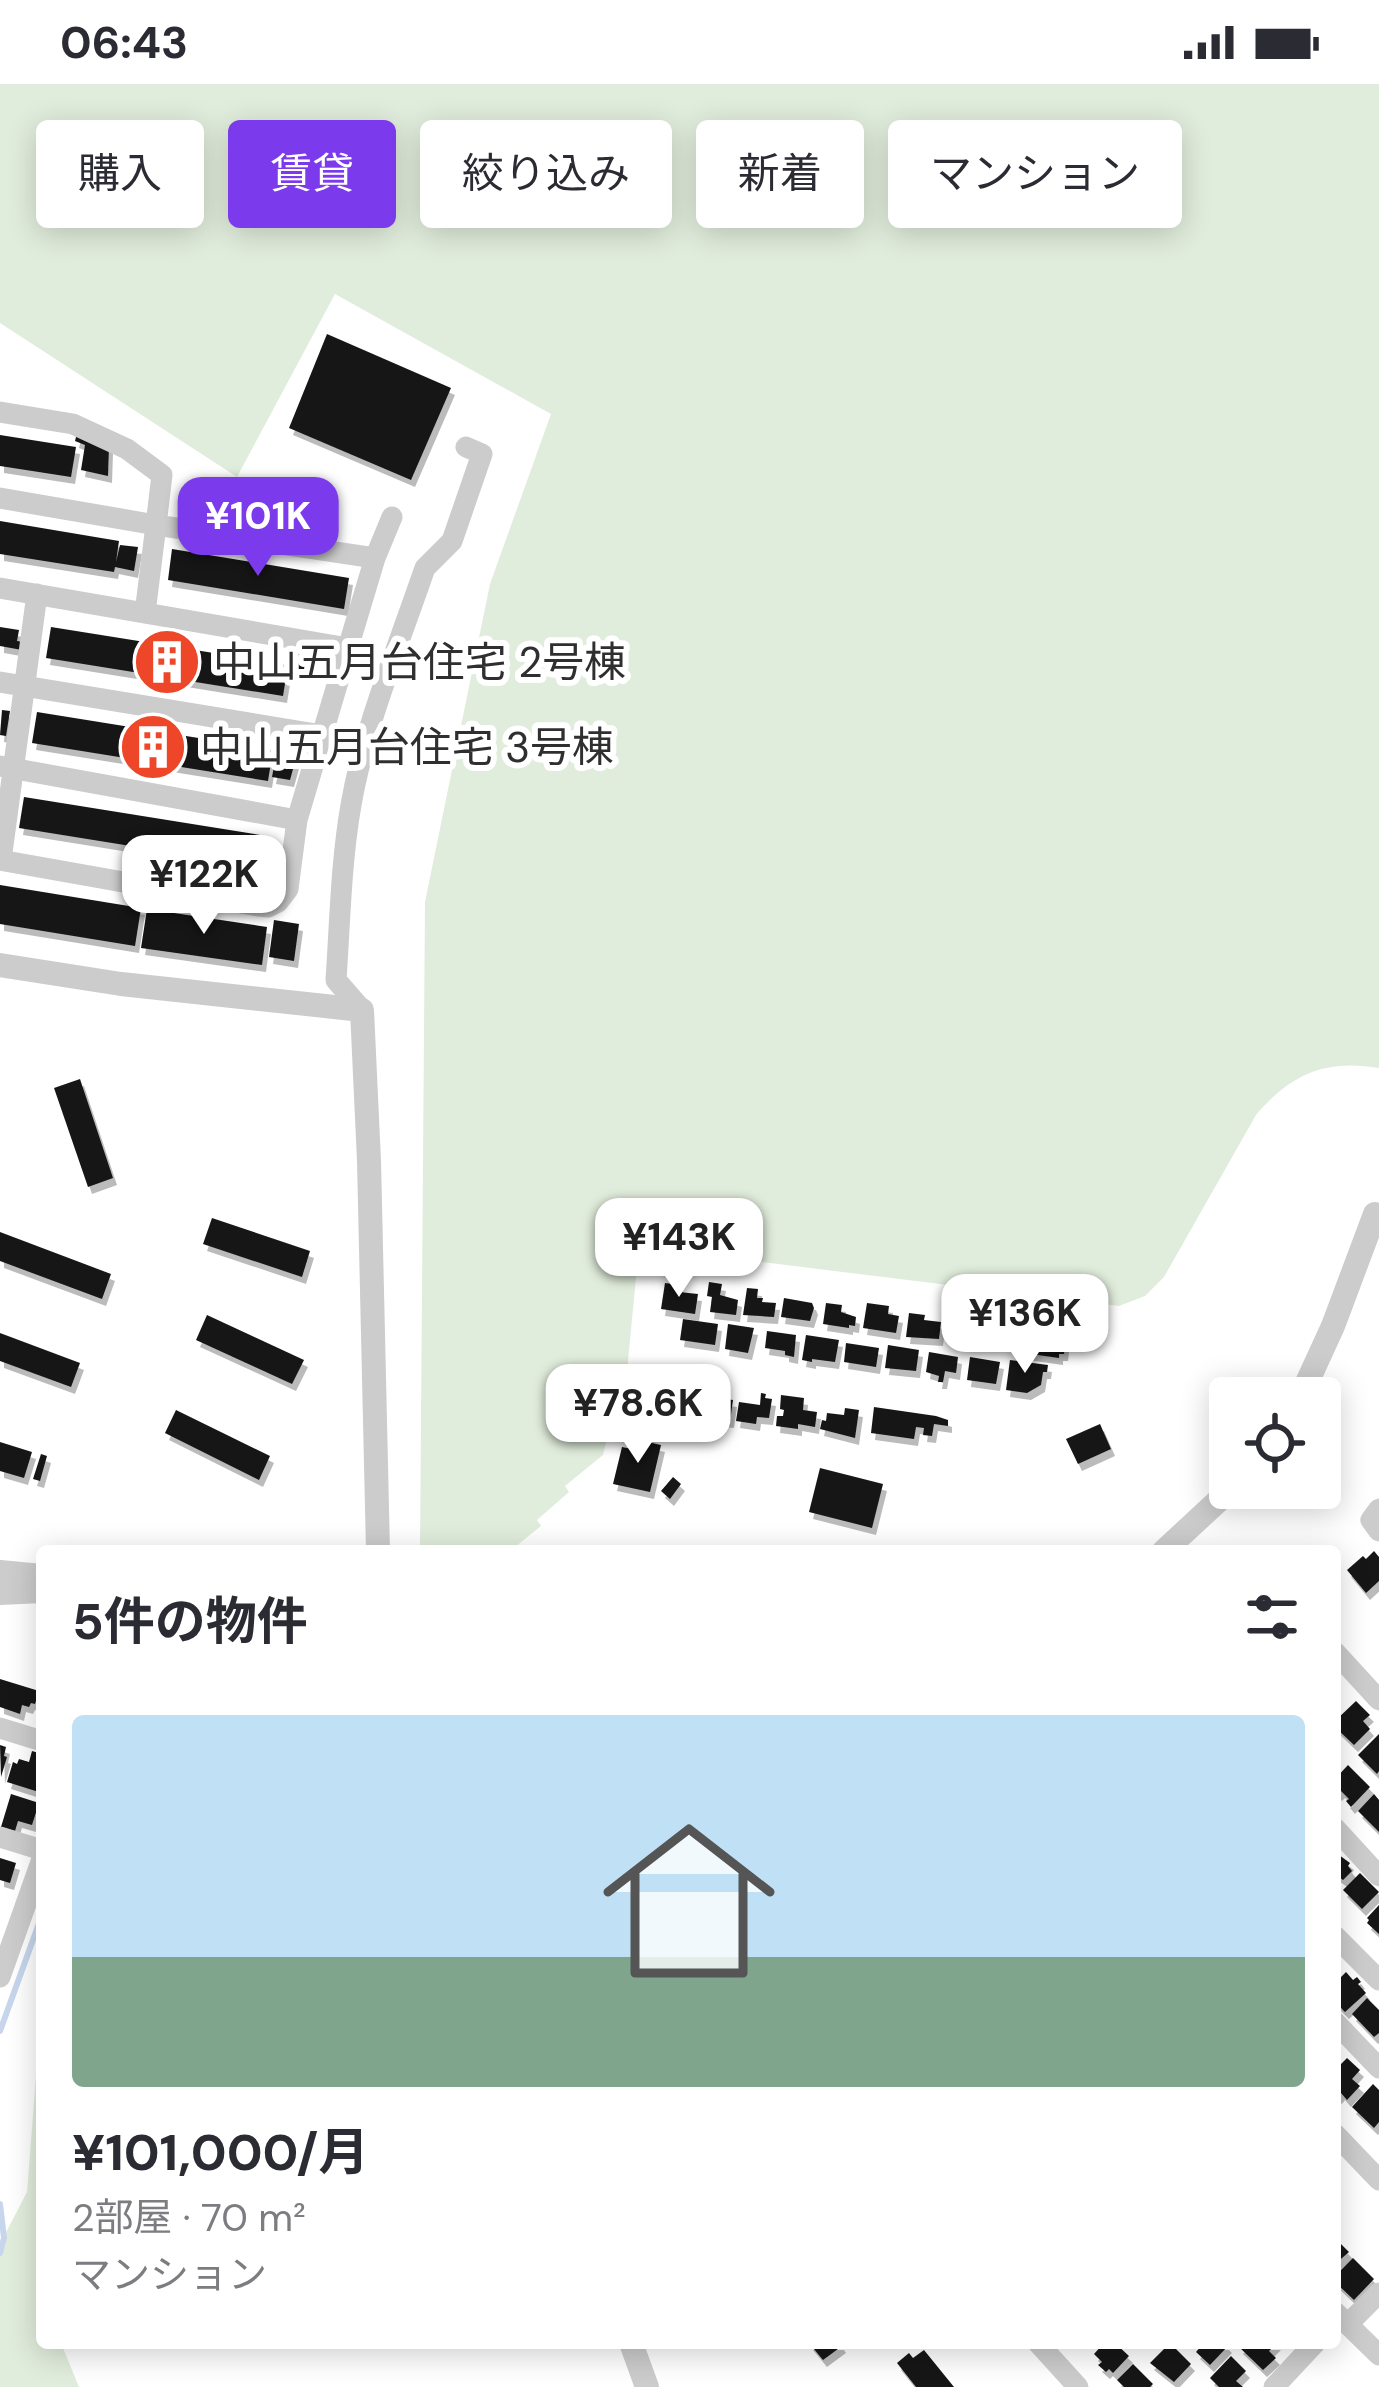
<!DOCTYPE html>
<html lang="ja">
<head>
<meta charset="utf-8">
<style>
  :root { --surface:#fff; --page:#f2f2f3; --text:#2b2b33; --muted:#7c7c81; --line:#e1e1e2; --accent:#7c3aed }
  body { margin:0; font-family:"DM Sans","Noto Sans JP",sans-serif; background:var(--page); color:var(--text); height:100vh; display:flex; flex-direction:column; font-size:45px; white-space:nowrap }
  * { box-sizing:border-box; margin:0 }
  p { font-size:39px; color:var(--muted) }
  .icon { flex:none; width:66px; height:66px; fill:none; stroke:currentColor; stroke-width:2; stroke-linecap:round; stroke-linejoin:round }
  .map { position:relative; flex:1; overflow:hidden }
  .side { position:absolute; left:36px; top:1461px; width:1305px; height:804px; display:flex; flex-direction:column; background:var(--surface); border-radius:12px; box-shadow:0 6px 30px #0003 }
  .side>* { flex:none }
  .top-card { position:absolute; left:36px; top:36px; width:1308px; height:108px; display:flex; gap:24px }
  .tools { position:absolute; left:1209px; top:1293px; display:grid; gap:24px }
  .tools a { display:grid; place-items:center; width:132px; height:132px; border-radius:12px; background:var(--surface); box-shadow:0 6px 30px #0003; font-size:60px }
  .price { position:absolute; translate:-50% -102px; padding:0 27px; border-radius:24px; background:#fff; color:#222; font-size:39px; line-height:78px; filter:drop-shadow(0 3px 6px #0008) }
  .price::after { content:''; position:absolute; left:50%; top:72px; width:36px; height:27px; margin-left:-18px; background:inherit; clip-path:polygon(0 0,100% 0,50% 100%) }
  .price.active { background:var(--accent); color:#fff }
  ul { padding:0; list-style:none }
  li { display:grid; align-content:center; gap:24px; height:636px; padding:0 36px }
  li+li { border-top:3px solid var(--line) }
  li span { display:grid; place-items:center; height:372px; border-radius:12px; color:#555 }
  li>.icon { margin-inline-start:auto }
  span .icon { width:216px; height:216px; fill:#fffc; stroke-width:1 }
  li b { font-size:51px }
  h2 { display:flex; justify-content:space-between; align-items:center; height:144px; padding:0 36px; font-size:51px }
  .tag { padding:0 42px; border-radius:12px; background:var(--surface); box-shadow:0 6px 30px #0003; font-size:42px; line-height:108px }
  .tag.active { background:var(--accent); color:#fff }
  .status { display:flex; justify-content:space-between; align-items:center; height:84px; padding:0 60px; background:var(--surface); direction:ltr }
  .status svg { height:33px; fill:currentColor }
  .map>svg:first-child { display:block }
  .green { fill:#e1eddc }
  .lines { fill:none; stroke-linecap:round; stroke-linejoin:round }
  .stream { stroke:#c7d6ed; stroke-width:6 }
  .building { fill:#161616; filter:url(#shadow) }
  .minor { stroke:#ccc; stroke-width:21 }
  .tertiary { stroke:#ccc; stroke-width:24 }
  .labels { text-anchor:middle; stroke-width:12; stroke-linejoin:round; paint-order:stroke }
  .poi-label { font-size:42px; fill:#2f2f2f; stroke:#fff; text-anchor:start }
</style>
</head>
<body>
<div class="status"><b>06:43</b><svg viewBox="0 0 49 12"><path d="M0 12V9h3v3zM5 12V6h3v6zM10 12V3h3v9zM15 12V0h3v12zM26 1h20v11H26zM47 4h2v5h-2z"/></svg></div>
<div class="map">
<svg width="1379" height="2303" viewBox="0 0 1379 2303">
  <defs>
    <filter id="shadow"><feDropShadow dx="4" dy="7" stdDeviation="0" flood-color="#0004"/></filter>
  </defs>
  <rect width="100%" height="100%" fill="#fff"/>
  <!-- green -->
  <path class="green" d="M0,0H1379V984C1325,975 1291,990 1256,1031L1164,1193L1145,1212L1119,1222L639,1163L622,1339L611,1338L603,1371L565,1402L569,1408L537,1436L541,1442L510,1467H420L425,818L490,500L551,330L335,210L237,393L0,239Z
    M42,1915V2195L38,2203L42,2213V2259H61L79,2303H0V2160L27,2108Z"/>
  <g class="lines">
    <!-- stream -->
    <path class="stream" d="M0,1947L42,1831
      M0,2120L4,2154L0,2169"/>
  </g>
  <!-- building -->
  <path class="building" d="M327,250L451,304L411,396L289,344Z
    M77,349L109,362L108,392L81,386L85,361L75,357Z
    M0,351L76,363L71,393L0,382Z
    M187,419L222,425L220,438L184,432Z
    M0,437L119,457L116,478L120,461L138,463L134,487L115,483L114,488L0,470Z
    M172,465L349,494L344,525L168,496Z
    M0,543L19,546L17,557L23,558L22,566L0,562Z
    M51,543L288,581L283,612L46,574Z
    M294,568L316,572L313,591L291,587Z
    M2,626L10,627L6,652L0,651Z
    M37,628L273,666L268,697L32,659Z
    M276,671L296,674L290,696L272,693Z
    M24,713L260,751L257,766L261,754L278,758L275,781L255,777V782L19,744Z
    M0,801L141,824L135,862L0,840Z
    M147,825L267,843L262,881L141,864Z
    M274,836L299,840L294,877L269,873Z
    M80,995L113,1094L88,1103L54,1004Z
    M212,1134L310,1167L302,1193L203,1160Z
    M0,1148L111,1190L102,1215L0,1177Z
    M709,1198L722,1200L720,1211L738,1216L736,1231L710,1228L712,1213L707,1212Z
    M665,1199L680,1201L679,1208L698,1210L695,1230L661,1225Z
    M747,1204L758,1205L757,1214H763L762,1218L776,1219L774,1233L743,1231Z
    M784,1214L812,1219L814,1224L810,1237L781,1233Z
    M826,1219L842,1221L841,1228L856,1233L855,1242L849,1241V1244L823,1240Z
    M867,1219L889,1222L888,1230L899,1232L896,1249L863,1244Z
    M909,1229L925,1231L924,1236L941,1238L939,1255L906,1253Z
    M207,1231L304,1276L292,1300L196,1256Z
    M683,1235L718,1240L715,1261L680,1256Z
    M961,1235L981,1237L977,1261L949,1257L951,1242L960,1243Z
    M992,1239L1020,1243L1017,1262L989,1258Z
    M728,1240L754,1244L748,1269L725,1265Z
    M1050,1241L1063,1243L1062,1251L1066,1252L1064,1270H1059V1274L1024,1269L1025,1257L1034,1259V1254L1048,1256Z
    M767,1247L796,1251L794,1273L785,1271V1267L765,1264Z
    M0,1249L80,1279L71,1303L0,1277Z
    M806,1251L839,1256L835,1278L812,1275V1278L802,1276Z
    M846,1259L879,1264L876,1283L844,1278Z
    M888,1261L919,1266L916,1287L885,1284Z
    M929,1268L958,1273L956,1289L945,1287L943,1298H938L939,1292L926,1288Z
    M970,1273L1000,1278L996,1300L967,1296Z
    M1010,1276L1048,1281L1047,1288H1043L1041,1301L1027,1309L1006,1306Z
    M658,1295L678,1298L676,1310L690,1311L688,1326L651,1321Z
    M698,1300L718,1303L717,1314L733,1316L730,1337L694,1333Z
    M761,1309L766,1310L765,1314L772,1315L769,1334L757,1333L756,1340L736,1337L739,1318L760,1321Z
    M781,1311L804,1314L803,1326L817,1328L815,1343L798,1340V1345L776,1342L777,1332H783L784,1326L780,1325Z
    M874,1323L936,1332L948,1336V1342L934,1340L932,1352L923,1351L924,1344L916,1343L914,1355L871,1349Z
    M845,1324L859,1326L855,1354L820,1345L822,1336L826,1337L827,1329L844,1331Z
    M176,1326L270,1372L259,1396L165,1349Z
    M1100,1340L1111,1365L1078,1380L1066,1355Z
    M643,1357L661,1361L650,1408L613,1400L622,1363L632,1365L633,1360L642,1362Z
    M0,1358L32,1368L24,1394L0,1387Z
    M41,1370L47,1372L40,1397L33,1395Z
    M820,1384L883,1400L872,1444L809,1428Z
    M673,1393L681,1400L670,1415L661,1407Z
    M1374,1467L1379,1473V1497L1366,1509L1347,1486L1363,1472L1366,1475Z
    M0,1595L39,1607L35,1620L31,1619L29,1623L22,1621L20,1630L0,1623Z
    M1356,1617L1370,1631L1363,1637L1370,1645L1354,1661L1335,1643V1637Z
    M1379,1650V1687L1377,1690L1358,1671Z
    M0,1661L6,1663L4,1672L7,1673L1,1693Z
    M32,1667L42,1670V1709L7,1698L13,1678L17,1680L19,1675L29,1678Z
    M1348,1681L1370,1703L1351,1723L1346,1717L1349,1715L1341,1707L1338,1710L1335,1706V1695Z
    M11,1710L39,1719L32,1741L18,1737L15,1747L1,1743Z
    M1374,1710L1379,1716V1748L1358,1727Z
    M1335,1768L1350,1779L1348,1782L1352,1787L1343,1796L1335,1790Z
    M0,1774L16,1779L10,1799L0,1796Z
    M1360,1789L1379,1808L1362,1825L1343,1806Z
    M1379,1821V1850L1367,1839L1369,1836L1367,1834Z
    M1346,1888L1353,1896L1357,1893L1361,1898L1358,1900L1366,1909L1345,1928L1336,1919L1340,1916L1335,1910V1893L1338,1890L1341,1893Z
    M1367,1914L1379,1926V1949L1374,1953L1352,1930Z
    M1347,1974L1360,1986L1352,1995L1360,2002L1347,2016L1341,2009L1338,2013L1335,2010V1986Z
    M1373,2000L1379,2006V2038L1374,2044L1352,2023Z
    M1335,2154L1349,2168L1335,2180Z
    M1353,2174L1374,2195L1354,2216L1335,2198V2192Z
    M809,2259H840L842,2262L823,2276Z
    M1104,2259H1115L1129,2272L1113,2289L1109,2285L1106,2288L1098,2281L1102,2278L1094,2270Z
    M1170,2259L1191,2280L1174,2298L1150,2279Z
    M1204,2259H1225L1228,2262L1210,2281L1196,2268Z
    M1243,2259H1277L1269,2267L1276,2274L1263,2286L1239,2263Z
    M924,2266L954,2303H916L897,2279L909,2269L913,2274Z
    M1231,2272L1246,2287L1236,2297L1243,2303H1219L1210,2294Z
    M1133,2280L1153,2300L1150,2303H1124L1117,2296Z"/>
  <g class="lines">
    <!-- minor -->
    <path class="minor" d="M0,328L73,340L127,365L162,391L156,441L375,474
      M0,414L156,441L145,529
      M0,504L348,564L297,736L288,805L278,818L268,823L258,822L0,776
      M348,564L375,474L392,433
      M0,598L322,651
      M0,682L297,736
      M1,776L37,510
      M362,926L336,896C340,837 341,778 351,721C364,646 394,573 419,501L425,484L452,457L482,370L466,363
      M1379,1425L1371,1436L1379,1447
      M1335,1568L1379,1616
      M0,1644L42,1657
      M1335,1744L1379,1792
      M0,1753L42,1766
      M1335,1852L1379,1896
      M0,1893L42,1775
      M1335,1938L1379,1984
      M1335,2050L1379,2096
      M1335,2228L1379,2271
      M1335,2239L1353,2235L1379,2209
      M1038,2259L1078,2303
      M1274,2303L1315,2259"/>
    <!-- tertiary -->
    <path class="tertiary" d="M0,881L121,900L362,926L369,1077L378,1467
      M1300,1314L1333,1242L1375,1130
      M1164,1467L1232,1404
      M0,1488L42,1492
      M0,1509L42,1507
      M631,2259L647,2303"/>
  </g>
  <!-- icons -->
  <defs>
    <symbol id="building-disc" viewBox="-11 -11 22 22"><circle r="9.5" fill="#ed4629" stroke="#fff"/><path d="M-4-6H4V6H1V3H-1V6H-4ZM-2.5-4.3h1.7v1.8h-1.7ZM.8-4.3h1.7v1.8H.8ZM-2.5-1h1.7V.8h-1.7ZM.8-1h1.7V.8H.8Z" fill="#fff"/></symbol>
  </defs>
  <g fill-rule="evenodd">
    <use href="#building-disc" x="129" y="540" width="76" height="76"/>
    <use href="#building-disc" x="115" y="625" width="76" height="76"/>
  </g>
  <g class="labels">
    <!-- poi labels -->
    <g class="poi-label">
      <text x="213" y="593">中山五月台住宅 2号棟</text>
      <text x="200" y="678">中山五月台住宅 3号棟</text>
    </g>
  </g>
</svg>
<div class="tools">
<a><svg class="icon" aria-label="locate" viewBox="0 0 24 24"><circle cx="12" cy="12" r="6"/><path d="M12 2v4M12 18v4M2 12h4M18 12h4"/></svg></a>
</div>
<b class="price active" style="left:258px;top:495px">¥101K</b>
<b class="price" style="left:204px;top:853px">¥122K</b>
<b class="price" style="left:679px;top:1216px">¥143K</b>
<b class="price" style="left:1025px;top:1292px">¥136K</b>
<b class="price" style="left:638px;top:1382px">¥78.6K</b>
<div class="top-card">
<a class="tag">購入</a>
<a class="tag active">賃貸</a>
<a class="tag">絞り込み</a>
<a class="tag">新着</a>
<a class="tag">マンション</a>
</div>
<section class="side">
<h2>5件の物件<svg class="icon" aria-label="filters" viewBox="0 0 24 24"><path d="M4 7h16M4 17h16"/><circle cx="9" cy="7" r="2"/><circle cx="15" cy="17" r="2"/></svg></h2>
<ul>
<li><span style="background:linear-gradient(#bfe0f5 65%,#7fa58c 0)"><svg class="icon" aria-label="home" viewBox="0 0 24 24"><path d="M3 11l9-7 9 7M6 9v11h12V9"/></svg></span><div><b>¥101,000/月</b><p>2部屋 · 70 m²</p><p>マンション</p></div></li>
</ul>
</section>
</div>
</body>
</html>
